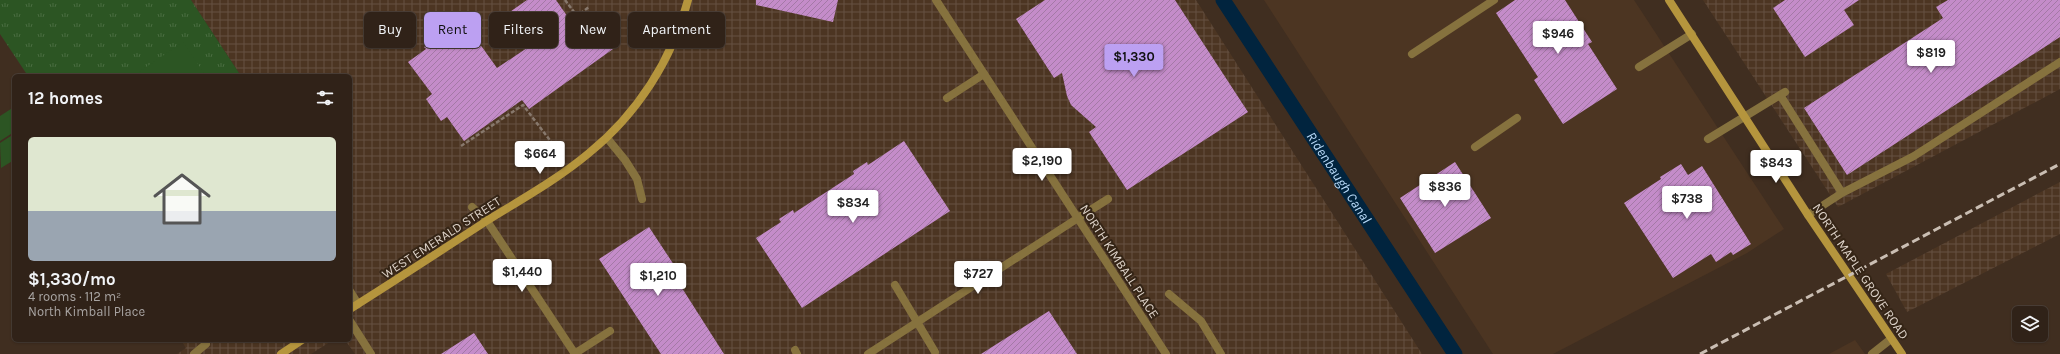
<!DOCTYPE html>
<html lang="en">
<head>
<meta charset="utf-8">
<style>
  :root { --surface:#302218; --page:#3c2f25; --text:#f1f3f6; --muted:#a8a4a2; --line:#4b3f37; --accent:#bca0f2 }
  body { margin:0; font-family:Karla,sans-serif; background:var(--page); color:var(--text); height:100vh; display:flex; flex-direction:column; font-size:15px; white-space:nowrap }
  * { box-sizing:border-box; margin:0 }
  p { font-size:13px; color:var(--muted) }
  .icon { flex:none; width:22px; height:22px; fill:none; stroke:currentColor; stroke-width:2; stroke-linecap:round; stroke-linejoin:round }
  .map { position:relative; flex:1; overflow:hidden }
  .details { position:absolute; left:12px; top:74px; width:340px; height:268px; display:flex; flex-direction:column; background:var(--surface); border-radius:6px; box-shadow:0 1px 3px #0004,0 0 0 1px var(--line) }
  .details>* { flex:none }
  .guide { position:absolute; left:364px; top:12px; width:380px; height:36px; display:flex; gap:8px }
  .controls { position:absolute; left:2012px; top:306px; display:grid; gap:8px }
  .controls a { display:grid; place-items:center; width:36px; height:36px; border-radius:6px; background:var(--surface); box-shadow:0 1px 3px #0004,0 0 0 1px var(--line); font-size:20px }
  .price { position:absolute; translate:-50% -34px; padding:0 9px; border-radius:4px; background:#fff; color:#222; font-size:13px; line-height:26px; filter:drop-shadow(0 1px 2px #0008) }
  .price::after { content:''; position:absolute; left:50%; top:24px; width:12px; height:9px; margin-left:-6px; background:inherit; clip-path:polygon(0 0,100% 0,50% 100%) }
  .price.on { background:var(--accent); color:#111 }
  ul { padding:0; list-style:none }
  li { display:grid; align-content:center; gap:8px; height:212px; padding:0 16px }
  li+li { border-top:1px solid var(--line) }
  li span { display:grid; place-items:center; height:124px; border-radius:6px; color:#555 }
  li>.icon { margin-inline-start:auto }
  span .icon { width:72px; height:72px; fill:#fffc; stroke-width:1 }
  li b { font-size:17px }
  h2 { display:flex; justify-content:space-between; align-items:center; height:48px; padding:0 16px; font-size:17px }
  .pill { padding:0 14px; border-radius:6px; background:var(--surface); box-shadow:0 1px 3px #0004,0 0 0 1px var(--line); font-size:14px; line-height:36px }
  .pill.on { background:var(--accent); color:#111 }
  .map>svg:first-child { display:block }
  .built { fill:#4c3522 }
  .industrial { fill:url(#industrial-grid) }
  .grass { fill:url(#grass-tufts) }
  .park { fill:#2c5523 }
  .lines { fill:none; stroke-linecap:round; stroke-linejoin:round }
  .canal { stroke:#01243e; stroke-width:15 }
  .building { fill:url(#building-hatch) }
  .path { stroke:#87786c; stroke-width:2.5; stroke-dasharray:4 2; stroke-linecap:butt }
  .lane { stroke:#86723e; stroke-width:8 }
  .street { stroke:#86723e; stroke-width:8 }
  .secondary { stroke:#b5953d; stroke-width:8 }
  .rail { stroke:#cabeb3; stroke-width:3; stroke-dasharray:8 4; stroke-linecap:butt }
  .labels { text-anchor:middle; stroke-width:4; stroke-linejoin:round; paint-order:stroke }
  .street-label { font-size:13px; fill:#ddd2c8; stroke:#352516 }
  .water-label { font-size:14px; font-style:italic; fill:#badbf9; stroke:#352516 }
</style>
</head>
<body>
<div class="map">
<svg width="2060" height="354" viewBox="0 0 2060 354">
  <defs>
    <pattern id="industrial-grid" width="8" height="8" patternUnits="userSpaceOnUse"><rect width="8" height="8" fill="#4c3522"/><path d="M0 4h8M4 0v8" fill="none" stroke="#655141"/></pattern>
    <pattern id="grass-tufts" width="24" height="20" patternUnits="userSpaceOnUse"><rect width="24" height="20" fill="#2c5523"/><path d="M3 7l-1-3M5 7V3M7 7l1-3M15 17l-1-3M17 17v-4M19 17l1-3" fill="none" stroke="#4a6d41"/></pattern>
    <pattern id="building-hatch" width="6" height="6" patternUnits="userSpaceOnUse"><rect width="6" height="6" fill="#c48cc9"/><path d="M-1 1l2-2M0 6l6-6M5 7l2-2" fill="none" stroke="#a479a6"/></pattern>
  </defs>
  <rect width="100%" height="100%" fill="#402e20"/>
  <!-- built -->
  <path class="built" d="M1264,0H1634L1784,229L1747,253L1553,354H1493Z
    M1855,340L1865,354H1829Z"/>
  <!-- industrial -->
  <path class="industrial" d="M191,0H1196L1422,354H355L345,340H350V76H241Z
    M1703,0H2060V89L1838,207Z
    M2060,182V234L1907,312L1886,274Z
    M181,340H333L311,354H177L186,348Z"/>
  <!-- grass -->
  <path class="grass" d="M0,0H191L241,76H28L0,34Z"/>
  <!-- park -->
  <path class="park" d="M183,42L206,76H133Z
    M14,107V132L0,141V116Z
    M14,134V160L1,168L0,143Z"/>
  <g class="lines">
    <!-- canal -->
    <path class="canal" id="s1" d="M1223,0L1455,354"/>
  </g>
  <!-- building -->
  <path class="building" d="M527,0H556L572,23L587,12L613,49L529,109L522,100L464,141L447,117L441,121L426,99L432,94L408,62L426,49L424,47L462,19L497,68L527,48L504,16Z
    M756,0H838L833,22L756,5Z
    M1045,0H1175L1248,112L1127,190L1089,132L1096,127L1071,105L1067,96L1062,73L1054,78L1016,19Z
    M1515,0H1565L1592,42L1588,44L1617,89L1563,124L1534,80L1538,77L1496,13Z
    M1785,0H1859L1844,10L1854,25L1805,57L1773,8Z
    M1948,0H2060V37L1847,175L1804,108L1943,18L1936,7Z
    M904,141L950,211L802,308L756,238L781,222L779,219L793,210L794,213L854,174L853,171L867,162L868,165Z
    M1455,162L1491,218L1435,253L1400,198Z
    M1681,164L1688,175L1702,166L1751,244L1733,255L1731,252L1716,262L1711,254L1673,278L1624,203L1661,179L1660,177Z
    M649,227L678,271L673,274L724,354H661L599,259Z
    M1049,311L1077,354H981Z
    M474,333L488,354H441Z"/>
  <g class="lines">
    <!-- path -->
    <path class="path" d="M565,0L577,16L589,7
      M633,14L660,26
      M461,146L523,105L559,152"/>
    <!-- lane -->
    <path class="lane" d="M1412,54L1494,0
      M1639,67L1692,34
      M1780,95L1842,193L1914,156L2060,62
      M947,98L984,74
      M607,138L625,160L637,179L642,199
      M1708,139L1785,92
      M1475,147L1517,118
      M472,207L487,221
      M1808,215L1842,193
      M1078,218L1108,199
      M895,285L935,352
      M350,291L358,304
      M1169,294L1201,321L1221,354
      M350,321L371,354
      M795,350L797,354
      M194,354L206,344L204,340
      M574,354L610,331
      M1872,354L1891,339"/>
    <!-- street -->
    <path class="street" d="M936,0L1166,354
      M487,221L575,354
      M868,354L1078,218"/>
    <!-- secondary -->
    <path class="secondary" d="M1669,0L1808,215L1902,354
      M350,309C396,280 442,250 488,220C522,199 558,179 589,153C637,114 672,60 688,0
      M281,354L302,340"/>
    <!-- rail -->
    <path class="rail" d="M1700,354L2060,164"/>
  </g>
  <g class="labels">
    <!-- street labels -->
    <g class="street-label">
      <text transform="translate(441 237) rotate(-33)" y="5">WEST EMERALD STREET</text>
      <text transform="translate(1120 261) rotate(57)" y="5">NORTH KIMBALL PLACE</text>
      <text transform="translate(1861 271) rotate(56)" y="5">NORTH MAPLE GROVE ROAD</text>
    </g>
    <!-- water labels -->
    <g class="water-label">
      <text dy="5" stroke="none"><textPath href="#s1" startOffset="212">Ridenbaugh Canal</textPath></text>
    </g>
  </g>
</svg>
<div class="controls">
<a><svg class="icon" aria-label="layers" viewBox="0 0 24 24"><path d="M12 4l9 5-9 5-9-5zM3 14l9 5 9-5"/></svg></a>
</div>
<b class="price" style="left:1558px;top:55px">$946</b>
<b class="price" style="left:1931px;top:74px">$819</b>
<b class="price on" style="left:1134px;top:78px">$1,330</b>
<b class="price" style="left:540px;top:175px">$664</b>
<b class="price" style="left:1042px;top:182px">$2,190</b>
<b class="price" style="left:1776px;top:184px">$843</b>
<b class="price" style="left:1445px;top:208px">$836</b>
<b class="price" style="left:1687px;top:220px">$738</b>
<b class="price" style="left:853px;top:224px">$834</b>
<b class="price" style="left:522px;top:293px">$1,440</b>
<b class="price" style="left:978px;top:295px">$727</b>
<b class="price" style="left:658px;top:297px">$1,210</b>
<div class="guide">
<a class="pill">Buy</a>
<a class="pill on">Rent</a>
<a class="pill">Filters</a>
<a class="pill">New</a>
<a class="pill">Apartment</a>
</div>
<section class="details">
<h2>12 homes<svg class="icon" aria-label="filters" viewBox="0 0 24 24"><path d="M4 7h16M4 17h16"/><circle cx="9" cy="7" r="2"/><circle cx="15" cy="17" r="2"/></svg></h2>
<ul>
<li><span style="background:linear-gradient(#dfe7d0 60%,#9aa5b1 0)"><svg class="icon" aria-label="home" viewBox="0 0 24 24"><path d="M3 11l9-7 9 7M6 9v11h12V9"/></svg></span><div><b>$1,330/mo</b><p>4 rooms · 112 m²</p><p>North Kimball Place</p></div></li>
</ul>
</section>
</div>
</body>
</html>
